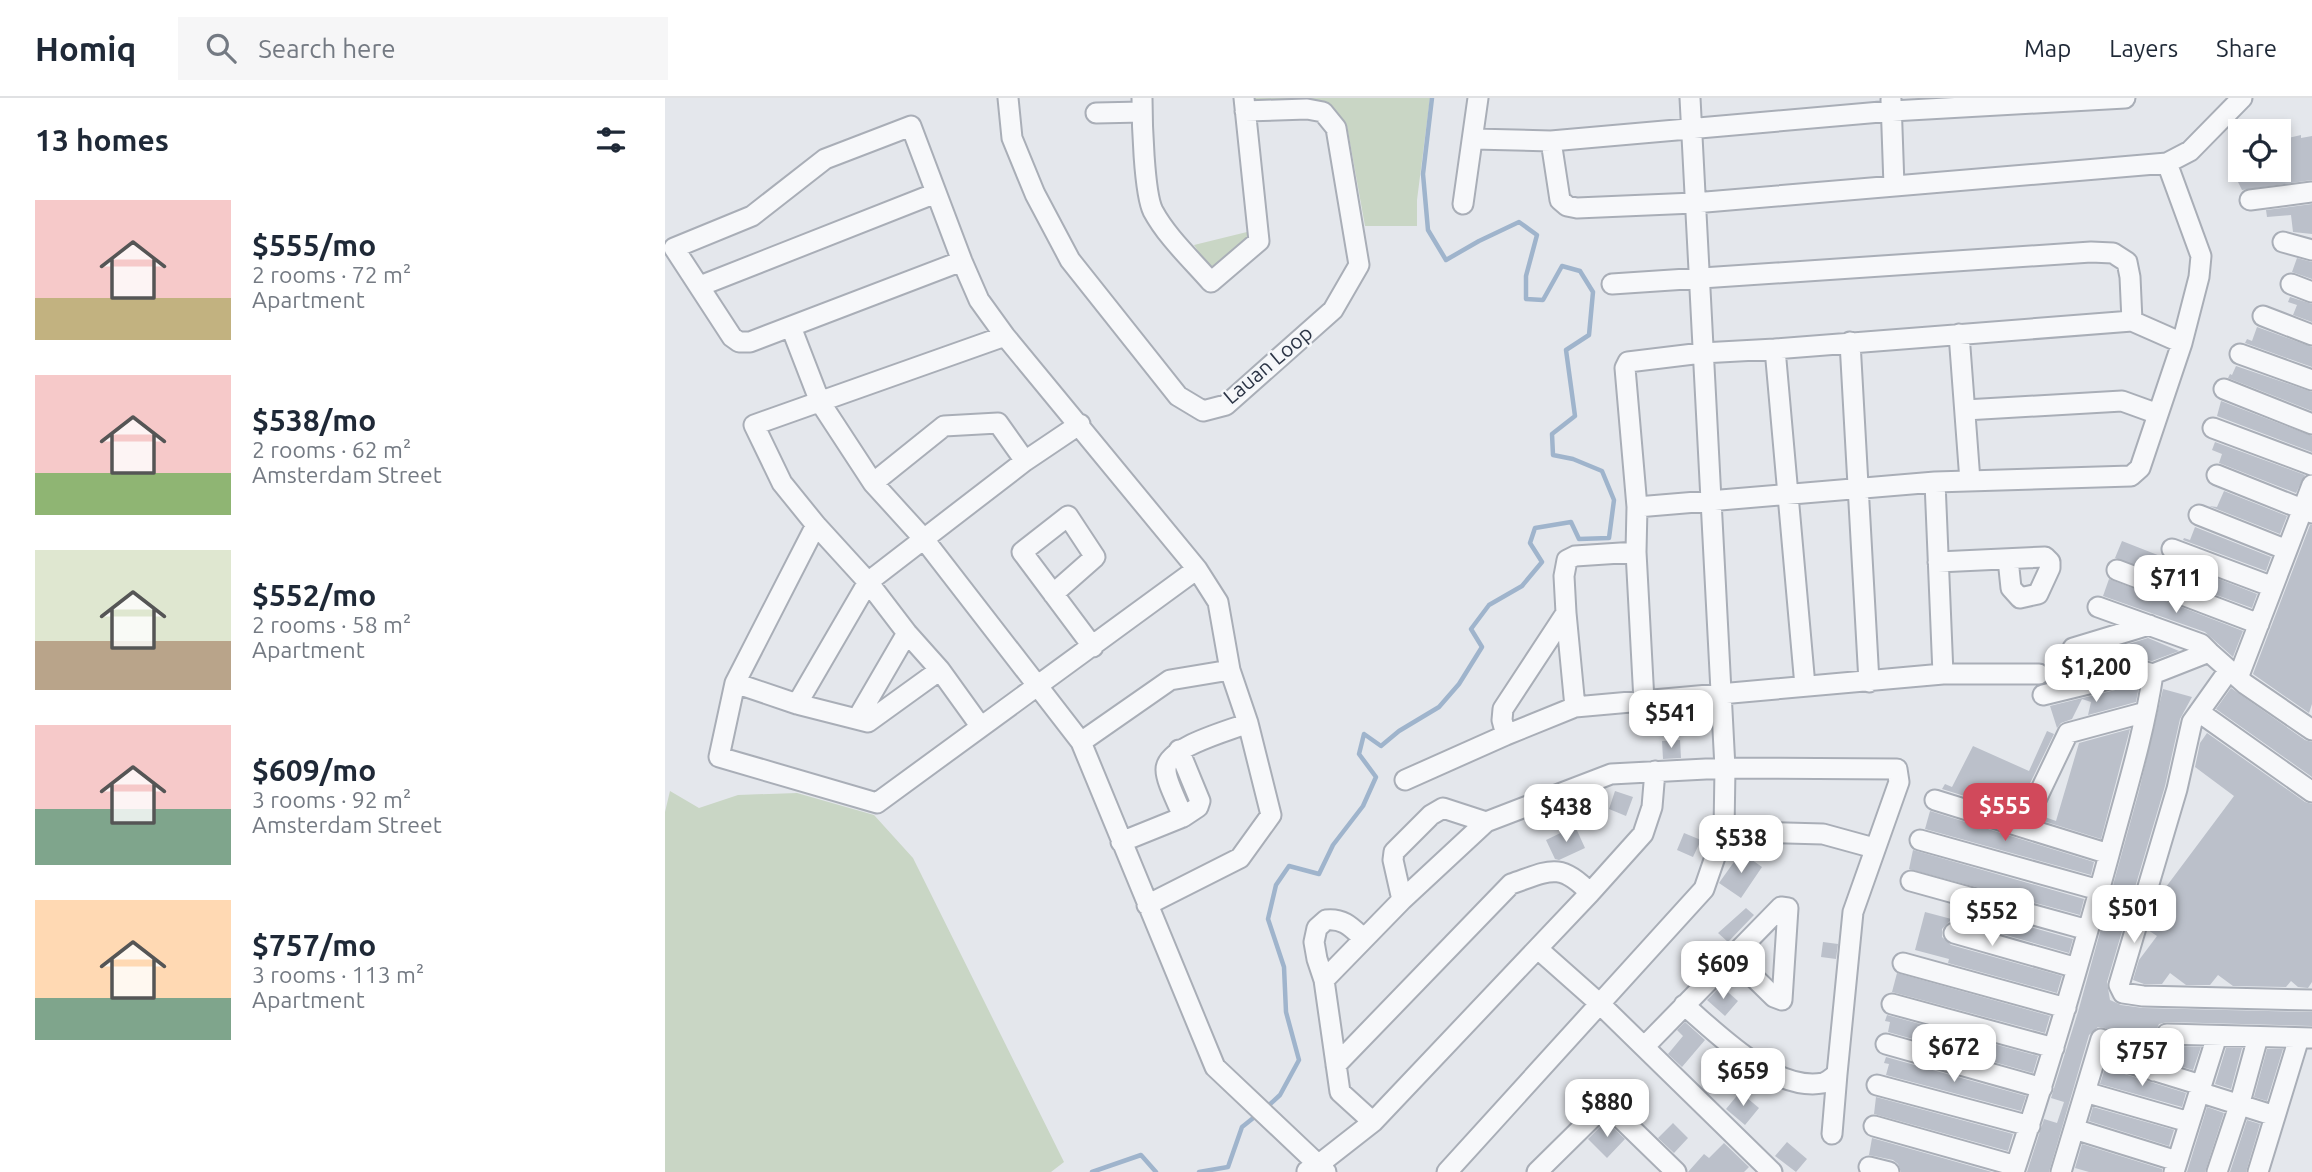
<!DOCTYPE html>
<html lang="en">
<head>
<meta charset="utf-8">
<style>
  :root { --surface:#fff; --page:#f6f6f7; --text:#1f2937; --muted:#747a83; --line:#e0e1e3; --accent:#d1495b }
  body { margin:0; font-family:Ubuntu,sans-serif; background:var(--page); color:var(--text); height:100vh; display:flex; flex-direction:column; font-size:26px; white-space:nowrap }
  * { box-sizing:border-box; margin:0 }
  p { font-size:23px; color:var(--muted) }
  .icon { flex:none; width:38px; height:38px; fill:none; stroke:currentColor; stroke-width:2; stroke-linecap:round; stroke-linejoin:round }
  .map { position:relative; flex:1; overflow:hidden }
  .panel { display:flex; flex-direction:column; background:var(--surface); width:665px }
  .panel>* { flex:none }
  .fabs { position:absolute; left:1563px; top:21px; display:grid; gap:14px }
  .fabs a { display:grid; place-items:center; width:63px; height:63px; border-radius:0px; background:var(--surface); box-shadow:0 4px 10px #0003; font-size:35px }
  .price { position:absolute; translate:-50% -60px; padding:0 16px; border-radius:14px; background:#fff; color:#222; font-size:23px; line-height:46px; filter:drop-shadow(0 2px 4px #0008) }
  .price::after { content:''; position:absolute; left:50%; top:42px; width:21px; height:16px; margin-left:-10px; background:inherit; clip-path:polygon(0 0,100% 0,50% 100%) }
  .price.current { background:var(--accent); color:#fff }
  ul { padding:0; list-style:none }
  li { display:flex; align-items:center; gap:21px; height:175px; padding:0 35px }
  li span { display:grid; place-items:center; flex:none; width:196px; height:140px; border-radius:0px; color:#555 }
  li>.icon { margin-inline-start:auto }
  span .icon { width:84px; height:84px; fill:#fffc; stroke-width:1 }
  li b { font-size:30px }
  h2 { display:flex; justify-content:space-between; align-items:center; height:84px; padding:0 35px; font-size:30px }
  header { display:flex; align-items:center; gap:42px; box-sizing:border-box; height:98px; padding:0 35px; background:var(--surface); border-bottom:2px solid var(--line) }
  header strong { font-size:33px }
  nav { display:flex; gap:38px; margin-inline-start:auto; font-size:24px }
  .search { width:490px; height:63px; background:var(--page); display:flex; align-items:center; gap:18px; box-sizing:border-box; padding:0 24px; border-radius:0px; color:var(--muted); font-size:26px }
  main { display:flex; flex:1; min-height:0 }
  .map>svg:first-child { display:block }
  .green { fill:#c9d6c5 }
  .lines { fill:none; stroke-linecap:round; stroke-linejoin:round }
  .stream { stroke:#9fb4cc; stroke-width:4.5 }
  .building { fill:#bbc0ca }
  .minor-casing { stroke:#a9aeb7; stroke-width:23 }
  .minor { stroke:#f7f8fa; stroke-width:19 }
  .labels { text-anchor:middle; stroke-width:5; stroke-linejoin:round; paint-order:stroke }
  .street-label { font-size:21px; fill:#2b3445; stroke:#f4f6f9 }
</style>
</head>
<body>
<header>
<strong>Homiq</strong>
<div class="search"><svg class="icon" aria-label="search" viewBox="0 0 24 24"><circle cx="10" cy="10" r="6"/><path d="M15 15l6 6"/></svg>Search here</div>
<nav><a>Map</a><a>Layers</a><a>Share</a></nav>
</header>
<main>
<section class="panel">
<h2>13 homes<svg class="icon" aria-label="filters" viewBox="0 0 24 24"><path d="M4 7h16M4 17h16"/><circle cx="9" cy="7" r="2"/><circle cx="15" cy="17" r="2"/></svg></h2>
<ul>
<li><span style="background:linear-gradient(#f6c9c9 70%,#c2b280 0)"><svg class="icon" aria-label="home" viewBox="0 0 24 24"><path d="M3 11l9-7 9 7M6 9v11h12V9"/></svg></span><div><b>$555/mo</b><p>2 rooms · 72 m²</p><p>Apartment</p></div></li>
<li><span style="background:linear-gradient(#f6c9c9 70%,#8fb573 0)"><svg class="icon" aria-label="home" viewBox="0 0 24 24"><path d="M3 11l9-7 9 7M6 9v11h12V9"/></svg></span><div><b>$538/mo</b><p>2 rooms · 62 m²</p><p>Amsterdam Street</p></div></li>
<li><span style="background:linear-gradient(#dfe7d0 65%,#b9a48a 0)"><svg class="icon" aria-label="home" viewBox="0 0 24 24"><path d="M3 11l9-7 9 7M6 9v11h12V9"/></svg></span><div><b>$552/mo</b><p>2 rooms · 58 m²</p><p>Apartment</p></div></li>
<li><span style="background:linear-gradient(#f6c9c9 60%,#7fa58c 0)"><svg class="icon" aria-label="home" viewBox="0 0 24 24"><path d="M3 11l9-7 9 7M6 9v11h12V9"/></svg></span><div><b>$609/mo</b><p>3 rooms · 92 m²</p><p>Amsterdam Street</p></div></li>
<li><span style="background:linear-gradient(#ffd9b3 70%,#7fa58c 0)"><svg class="icon" aria-label="home" viewBox="0 0 24 24"><path d="M3 11l9-7 9 7M6 9v11h12V9"/></svg></span><div><b>$757/mo</b><p>3 rooms · 113 m²</p><p>Apartment</p></div></li>
</ul>
</section>
<div class="map">
<svg width="1647" height="1074" viewBox="0 0 1647 1074">
  <rect width="100%" height="100%" fill="#e4e7ec"/>
  <!-- green -->
  <path class="green" d="M589,0H765L752,102V128H700L682,28L661,10L589,11Z
    M586,133L587,142L546,172L529,147Z
    M5,693L34,710L73,697L132,695L209,717L248,760L399,1064L386,1074H0V714Z"/>
  <g class="lines">
    <!-- stream -->
    <path class="stream" d="M602,1009L615,997L634,962L621,914L619,869L603,821L611,787L624,768L654,776L668,747L698,708L711,679L694,656L699,636L716,648L734,633L774,609L794,586L817,549L806,531L824,507L857,488L877,464L865,445L870,430L906,424L914,441L944,440L949,402L937,373L908,361L888,357L887,336L910,318L901,252L924,237L928,194L915,173L897,168L878,202L861,201V178L872,137L854,124L814,143L781,162L763,132L758,76L767,0
      M427,1074L476,1057L491,1074
      M534,1074L563,1069L577,1029L592,1017"/>
  </g>
  <!-- building -->
  <path class="building" d="M1636,37V40L1647,38V82L1577,92L1567,72H1614V42Z
    M1647,106V136L1628,134L1626,117L1602,119L1601,112Z
    M1632,160L1647,164V181L1627,174Z
    M1625,199L1647,206V224L1628,217L1632,207L1623,204Z
    M1592,229L1647,249V269L1580,245L1582,241L1587,243Z
    M1571,268L1647,294V313L1563,280L1565,276L1567,277Z
    M1556,303L1647,338V354L1552,318Z
    M1550,344L1640,377L1631,395L1554,365L1557,356L1547,352Z
    M1559,393L1622,418L1615,436L1544,408L1552,409Z
    M1645,427H1647V606L1644,615L1588,576Z
    M1530,429L1606,459L1601,473L1518,442L1519,440L1525,442Z
    M1457,443L1592,496L1587,510L1450,460Z
    M1444,481L1578,533L1568,559L1540,534L1438,498Z
    M1483,540L1514,553L1487,563L1474,561L1391,581L1390,579L1408,575L1405,562H1412Z
    M1471,587L1474,588L1471,604L1423,617L1426,604L1417,601L1407,621L1396,625L1392,630L1385,608L1397,605Z
    M1566,590L1640,642L1647,644V679L1551,611Z
    M1498,591L1527,599L1515,621L1500,688L1442,884L1445,902L1456,907L1478,910L1647,914V928L1502,924L1494,926L1489,937L1474,935L1468,953L1447,947L1448,939L1445,933L1440,930L1433,929L1424,937L1384,1074H1362L1379,1021L1392,1025L1399,1004L1386,1000L1413,914L1474,693Z
    M1465,631L1436,741L1375,722L1377,718L1391,723L1414,645Z
    M1382,633L1389,636L1351,714L1277,691L1280,686L1287,689L1308,648L1364,673Z
    M1542,635L1640,704L1647,706V884L1643,890L1633,889L1626,883L1621,889L1568,888L1553,877L1545,887H1521L1505,875L1497,886H1479L1468,882L1474,862L1492,838L1483,832L1492,801L1569,698L1530,669L1535,645Z
    M1015,642L1016,660L998,661L997,643Z
    M950,693L968,699L961,718L944,711Z
    M1265,713L1429,764L1426,777L1260,731Z
    M910,728L920,750L894,762L890,761L881,742Z
    M1019,735L1036,742L1028,759L1012,752Z
    M1248,752L1419,801L1415,817L1244,771Z
    M1076,754L1097,769L1076,800L1054,785Z
    M1081,810L1089,817L1063,844L1053,835Z
    M1298,810L1408,841L1404,855L1292,823H1285L1277,831V839L1286,847L1397,878L1392,895L1283,865L1284,861L1250,852L1260,814L1294,823Z
    M1158,844L1173,846L1171,861L1156,859Z
    M1232,875L1385,918L1380,935L1227,894Z
    M1056,888L1073,903L1060,918L1042,902Z
    M1222,917L1373,958L1368,975L1223,934L1225,924L1220,923Z
    M1020,924L1040,942L1017,969L1003,956L1018,938L1012,932Z
    M1511,948L1536,949L1528,972L1505,965Z
    M1561,950H1577L1566,991L1550,986Z
    M1602,951H1618L1602,1003L1589,999Z
    M1221,959L1361,998L1356,1013L1221,977L1224,966L1219,965Z
    M1440,970L1521,995L1517,1009L1435,986Z
    M1075,994L1094,1010L1080,1027L1061,1011Z
    M1211,999L1348,1036L1343,1053L1209,1016Z
    M1428,1009L1509,1032L1504,1048L1424,1023Z
    M1542,1009L1559,1015L1540,1074H1522Z
    M1582,1022L1595,1026L1581,1074H1565Z
    M941,1023L960,1041L942,1060L923,1041Z
    M1008,1025L1023,1040L1009,1055L993,1040Z
    M1207,1040L1327,1074H1236L1233,1066L1228,1062L1204,1057Z
    M1122,1044L1142,1061L1131,1074L1110,1058Z
    M1059,1045L1084,1069L1079,1074H1023L1039,1056L1044,1060Z
    M1417,1046L1497,1071V1074H1424L1410,1070Z"/>
  <g class="lines">
    <defs>
      <path id="minor" d="M343,0L347,40L370,96L405,162L513,298L538,313L561,307L668,212L694,167L671,30L658,14L642,11L580,13
        M477,0C477,23 479,95 488,113C502,139 526,161 546,184L594,143L579,0
        M1226,2L1229,88
        M431,15L477,14
        M809,41L886,43L1227,13L1460,0
        M886,43L895,102L902,108L912,110L1029,105L1502,65L1525,53L1577,0
        M1585,102L1647,94
        M798,106L813,0
        M1618,144L1647,152
        M297,163L85,244H74L67,239L9,150L87,118L160,61L246,28L297,163L314,202L340,238L532,471L553,504L565,572L583,625L606,717L575,760L482,807
        M947,186L1426,154L1448,155L1462,164L1465,179L1467,223
        M1626,186L1647,194
        M35,188L271,95
        M1598,218L1647,237
        M126,229L155,304L208,385L258,440L416,644L550,969L661,1074
        M1294,236L1305,383
        M1185,244L1204,584
        M1110,251L1140,588
        M1575,256L1647,282
        M1559,291L1647,326
        M1300,312L1457,303L1493,316
        M1548,330L1647,367
        M1552,377L1647,415
        M1270,384L1278,576L910,609L841,637L837,622L838,611L901,515L899,478L902,462L910,458L971,454L972,409L960,270L963,264L1037,255L1110,251L1467,223L1517,245
        M208,385L279,328L333,325L360,363
        M972,409L1270,384L1466,378L1475,370L1517,245L1534,179L1536,158L1502,65
        M1534,417L1622,452
        M151,427L70,585L54,659L212,705L532,471
        M1507,451L1608,489
        M971,454L979,603
        M1273,464L1380,459L1385,464V470L1373,496L1355,500L1346,490L1343,461
        M1452,472L1594,526
        M388,496L430,459L403,418L357,454L428,549
        M1433,509L1536,546L1544,554
        M901,515L910,609
        M1408,550L1484,527
        M1564,572L1527,624L1512,691L1454,887L1458,895L1478,898L1647,902
        M1278,576H1374
        M1573,580L1647,387
        M70,585L132,606L203,624L275,572
        M1378,597L1477,573L1488,576
        M132,606L203,484L360,363L415,326
        M1534,614L1647,694
        M192,621L242,535
        M316,629L275,572L242,535L203,484L151,427L117,385L89,327L340,238
        M416,644L505,582L565,572
        M514,652L535,703L533,709L518,719
        M740,682L841,637
        M1270,702L1444,756
        M1358,729L1403,635L1481,614
        M1059,733L1158,736L1209,750
        M1255,742L1434,792
        M456,744L518,719C514,707 501,684 501,672C500,649 564,633 583,625
        M1246,783L1423,832
        M925,795L978,736L987,709L990,673
        M737,802L728,762L729,754L766,717L778,710L821,724
        M1289,835L1412,870
        M699,841C687,830 679,820 661,822L652,830L649,844L652,861L659,882L675,994L708,1024
        M873,851L935,906L1107,1074
        M1238,865L1401,910
        M659,882L737,802L821,724L946,676L1060,670L1232,671L1234,684L1188,814L1172,976C1168,979 1162,984 1158,985C1109,994 1053,936 1019,907
        M1227,906L1389,950
        M1221,946L1377,990
        M979,949L1116,809L1123,810L1117,902L1109,899L1068,859
        M1432,955L1536,987
        M1489,973L1502,936L1647,940
        M1212,987L1365,1028
        M1420,994L1524,1024
        M1534,994L1610,1018
        M1209,1028L1351,1068
        M1409,1031L1512,1063
        M1167,1036L1172,976
        M1204,1069L1224,1074
        M642,1073L653,1067L708,1024L925,795C895,763 884,773 846,786L671,967
        M782,1074L1039,791L1059,733L1060,670L1025,0
        M872,1074L941,1006L1011,1074
        M1349,1074C1384,969 1415,863 1444,757C1460,697 1479,637 1488,576L1544,554L1580,586L1647,632
        M1396,1074L1436,941
        M1509,1074L1552,938
        M1552,1074L1574,1008L1593,939
        M1593,1074L1634,940"/>
    </defs>
    <!-- minor casing -->
    <use href="#minor" class="minor-casing"/>
    <!-- minor -->
    <use href="#minor" class="minor"/>
  </g>
  <g class="labels">
    <!-- street labels -->
    <g class="street-label">
      <text transform="translate(603 267) rotate(-40)" y="7">Lauan Loop</text>
    </g>
  </g>
</svg>
<div class="fabs">
<a><svg class="icon" aria-label="locate" viewBox="0 0 24 24"><circle cx="12" cy="12" r="6"/><path d="M12 2v4M12 18v4M2 12h4M18 12h4"/></svg></a>
</div>
<b class="price" style="left:1511px;top:517px">$711</b>
<b class="price" style="left:1431px;top:606px">$1,200</b>
<b class="price" style="left:1006px;top:652px">$541</b>
<b class="price current" style="left:1340px;top:745px">$555</b>
<b class="price" style="left:901px;top:746px">$438</b>
<b class="price" style="left:1076px;top:777px">$538</b>
<b class="price" style="left:1469px;top:847px">$501</b>
<b class="price" style="left:1327px;top:850px">$552</b>
<b class="price" style="left:1058px;top:903px">$609</b>
<b class="price" style="left:1289px;top:986px">$672</b>
<b class="price" style="left:1477px;top:990px">$757</b>
<b class="price" style="left:1078px;top:1010px">$659</b>
<b class="price" style="left:942px;top:1041px">$880</b>
</div>
</main>
</body>
</html>
